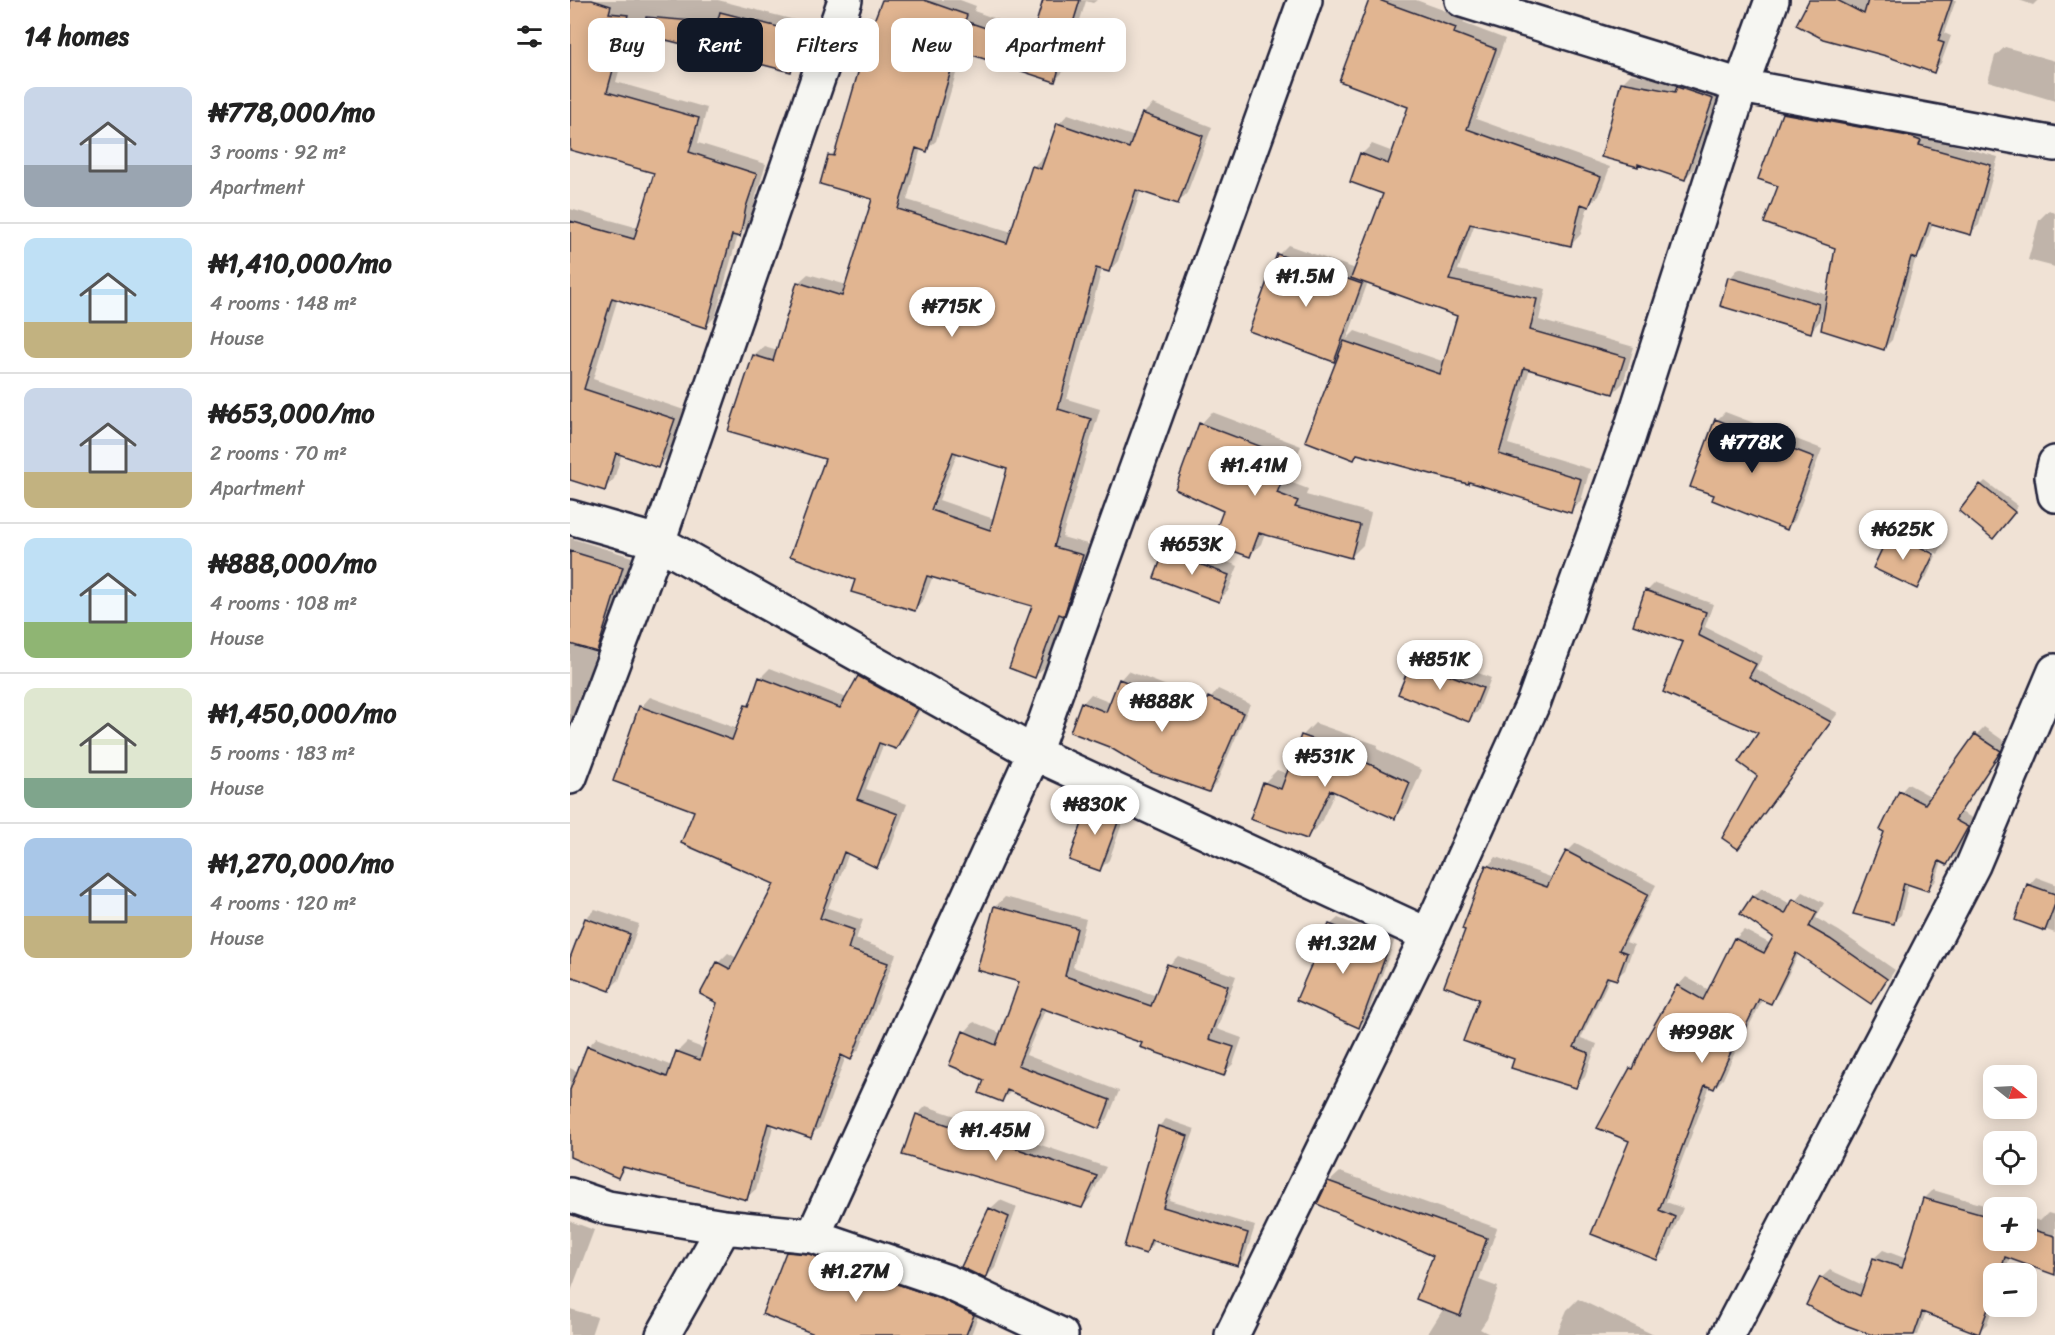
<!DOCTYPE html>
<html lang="en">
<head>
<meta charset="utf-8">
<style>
  :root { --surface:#fff; --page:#f2f2f2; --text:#222; --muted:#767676; --line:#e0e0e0; --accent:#111827 }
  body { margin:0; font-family:Sriracha,sans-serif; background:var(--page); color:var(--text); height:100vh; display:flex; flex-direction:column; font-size:22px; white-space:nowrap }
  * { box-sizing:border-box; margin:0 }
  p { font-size:20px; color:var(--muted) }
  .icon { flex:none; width:33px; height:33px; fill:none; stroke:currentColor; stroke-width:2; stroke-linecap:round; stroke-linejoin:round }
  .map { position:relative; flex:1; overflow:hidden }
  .side { display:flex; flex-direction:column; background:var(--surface); width:570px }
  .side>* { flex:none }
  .top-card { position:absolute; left:18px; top:18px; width:570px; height:54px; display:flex; gap:12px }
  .needle { width:39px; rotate:108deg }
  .fabs { position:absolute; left:1413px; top:1065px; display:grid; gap:12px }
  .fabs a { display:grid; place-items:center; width:54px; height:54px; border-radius:12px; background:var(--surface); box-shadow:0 3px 15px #0003; font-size:30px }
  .price { position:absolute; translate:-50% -51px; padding:0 14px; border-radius:21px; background:#fff; color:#222; font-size:20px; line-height:39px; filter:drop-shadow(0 2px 3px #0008) }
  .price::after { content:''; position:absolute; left:50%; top:36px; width:18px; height:14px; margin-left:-9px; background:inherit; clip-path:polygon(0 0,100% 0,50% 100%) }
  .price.active { background:var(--accent); color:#fff }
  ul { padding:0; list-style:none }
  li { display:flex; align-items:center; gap:18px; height:150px; padding:0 24px }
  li+li { border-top:2px solid var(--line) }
  li span { display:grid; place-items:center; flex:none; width:168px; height:120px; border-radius:12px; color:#555 }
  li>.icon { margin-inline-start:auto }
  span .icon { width:72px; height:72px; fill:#fffc; stroke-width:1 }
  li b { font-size:26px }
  h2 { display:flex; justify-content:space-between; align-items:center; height:72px; padding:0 24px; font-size:26px }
  .chip { padding:0 21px; border-radius:12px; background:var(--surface); box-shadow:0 3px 15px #0003; font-size:21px; line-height:54px }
  .chip.active { background:var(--accent); color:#fff }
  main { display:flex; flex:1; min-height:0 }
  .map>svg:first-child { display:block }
  .shadow { fill:#0003; fill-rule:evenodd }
  .building { fill:#e1b591; stroke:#22223b; stroke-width:1.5; fill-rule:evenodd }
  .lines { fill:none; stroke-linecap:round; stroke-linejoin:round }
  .minor-casing { stroke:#22223b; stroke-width:38 }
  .minor { stroke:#f6f6f2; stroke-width:33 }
</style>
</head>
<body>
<main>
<section class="side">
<h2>14 homes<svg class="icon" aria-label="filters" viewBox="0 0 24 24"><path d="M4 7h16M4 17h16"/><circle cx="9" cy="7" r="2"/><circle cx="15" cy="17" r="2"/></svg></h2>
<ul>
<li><span style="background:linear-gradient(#c9d6e8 65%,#9aa5b1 0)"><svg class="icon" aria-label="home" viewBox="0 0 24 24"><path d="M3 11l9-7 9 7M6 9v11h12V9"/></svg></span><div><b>₦778,000/mo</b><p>3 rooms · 92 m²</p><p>Apartment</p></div></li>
<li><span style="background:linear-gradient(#bfe0f5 70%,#c2b280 0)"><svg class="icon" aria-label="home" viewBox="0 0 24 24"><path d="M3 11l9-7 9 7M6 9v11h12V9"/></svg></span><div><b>₦1,410,000/mo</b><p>4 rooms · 148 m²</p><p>House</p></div></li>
<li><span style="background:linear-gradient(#c9d6e8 70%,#c2b280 0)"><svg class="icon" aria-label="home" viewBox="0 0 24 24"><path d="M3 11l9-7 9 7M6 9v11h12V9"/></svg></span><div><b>₦653,000/mo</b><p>2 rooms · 70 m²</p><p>Apartment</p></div></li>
<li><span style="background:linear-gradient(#bfe0f5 70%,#8fb573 0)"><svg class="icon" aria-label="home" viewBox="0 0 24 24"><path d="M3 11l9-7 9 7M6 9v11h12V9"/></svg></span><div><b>₦888,000/mo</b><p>4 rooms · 108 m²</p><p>House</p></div></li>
<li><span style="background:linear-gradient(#dfe7d0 75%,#7fa58c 0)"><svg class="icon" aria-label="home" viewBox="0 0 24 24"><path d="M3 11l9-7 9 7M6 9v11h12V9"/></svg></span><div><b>₦1,450,000/mo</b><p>5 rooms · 183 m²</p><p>House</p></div></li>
<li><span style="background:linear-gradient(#a9c7e8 65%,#c2b280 0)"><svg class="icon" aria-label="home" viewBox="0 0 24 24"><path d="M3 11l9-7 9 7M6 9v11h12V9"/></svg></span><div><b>₦1,270,000/mo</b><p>4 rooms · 120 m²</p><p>House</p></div></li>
</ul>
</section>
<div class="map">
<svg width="1485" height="1335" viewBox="0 0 1485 1335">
  <rect width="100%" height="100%" fill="#f0e2d5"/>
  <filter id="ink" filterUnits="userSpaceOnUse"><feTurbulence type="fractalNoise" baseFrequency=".0167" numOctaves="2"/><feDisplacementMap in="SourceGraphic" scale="12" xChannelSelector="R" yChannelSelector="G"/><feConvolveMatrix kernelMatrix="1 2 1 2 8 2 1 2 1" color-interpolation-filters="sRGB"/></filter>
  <g filter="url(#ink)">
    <!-- shadow -->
    <path class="shadow" d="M0,0H148L240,24L230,61L221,70L121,44L58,38L46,82L137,108L128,143L196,164L186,196L179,226L168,235L145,317L135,327L48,298L23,379L114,410L98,457L88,466L52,453L44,479L34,489L0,474V209L69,228L86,172L0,150Z
      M313,0H390L406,6L404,11L465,33L478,0H527L523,3L516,1L494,71L484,81L393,50L366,141L356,150L351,148L337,200L442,232L463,167L473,157L476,158L489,124L498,114L565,137L573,114L583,104L642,127L617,193L608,203L571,190L548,261L539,271L532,269L497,399L530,409L492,537L521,545L503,604L495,612L475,667L465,676L464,605L363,576L354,599L345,609L286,579L257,458L184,355L194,346L208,350L228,283L238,274L277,285L304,197L260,156L268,148ZM388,452L438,468L424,519L369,500Z
      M801,0H846L895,18L893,23L935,39L906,119L1040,167L1029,196L1018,205L1011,234L1001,245L905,223L888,270L976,289L969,320L1064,347L1053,383L1043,393L960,368L938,444L1020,469L1011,501L1000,511L899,481L789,453L784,458L770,353L763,360L681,330L709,254L718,245L786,269L815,194L792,154L802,144L823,152L840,106ZM798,282L888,315L875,362L785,331L777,339Z
      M1241,0H1386L1374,33L1381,36L1371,63L1364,71Z
      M1449,0H1468L1463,5Z
      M1435,47L1485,61V101L1418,81L1425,56Z
      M1061,74L1151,91L1123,170L1115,178L1069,163L1067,165L1052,83Z
      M1221,105L1356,137L1428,157L1409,225L1400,233L1363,223L1354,249L1346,257L1322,340L1314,348L1256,309H1254L1250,321L1241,331L1160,278L1169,268L1258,295L1266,247L1210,185L1213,113Z
      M1479,210L1485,213V267L1458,260L1469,220Z
      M642,412L731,446L717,481L738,489L736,495L801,513L793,545L781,557L695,533L691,544L679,556L655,510L631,424Z
      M1155,412L1252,449L1225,520L1217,528L1146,494L1147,420Z
      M1415,481L1448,506L1427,532L1411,485Z
      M1331,523L1373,544L1368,554L1323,532V535L1366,556L1356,578L1346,587L1321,533Z
      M0,538L62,557L39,633L37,640L26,650L16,685L12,689L0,730Z
      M604,542L668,566L658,591L649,600L595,552Z
      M1085,583L1143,604L1135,627L1193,656L1186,669L1268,713L1176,839L1168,847L1189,775L1190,732L1077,591Z
      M853,651L921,678L908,711L899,720L843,661Z
      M299,667L356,699L335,737L326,747L314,743L296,789L337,804L317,857L307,866L279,853L258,908L293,920L286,939L326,954L290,1048L281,1058L276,1056L250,1127L240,1136L204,1123L186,1189L176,1198L57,1167L48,1176L0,1156V1068L8,1072L18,1047L27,1037L102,1066L107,1052L117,1042L135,1049L149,1002L148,963L158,953L167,958L206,883L126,810L71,707L80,697L168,729L176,706L182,700L190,678L200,668L277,698L289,677Z
      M558,671L638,702L648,689L680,704L647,782L638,791L513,703L521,694L541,702L550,680Z
      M745,723L808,745L807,749L852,770L837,804L824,817L766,790L750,824L737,837L694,783L707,770L718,774L732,736Z
      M1414,727L1437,743L1391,812L1404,819L1385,856L1377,864L1372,861L1365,882L1357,889L1339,883L1331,915L1323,922L1316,831L1312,829L1331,792L1338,784L1362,797L1406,735Z
      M530,792L559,804L539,860L530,869L521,802Z
      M1006,843L1086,885L1056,942L1064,945L1055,970L1046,978L1041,976L1011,1038L1027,1044L1015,1077L1006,1086L946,1058L911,998L918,866L926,857L983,878L997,852Z
      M1466,877L1485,884V933L1446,919L1459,885Z
      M1192,888L1222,905L1233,892L1254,903L1246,918L1269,931L1325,970L1309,993L1300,1002L1229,953L1209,993L1200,1002L1193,999L1177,1030L1173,1034L1153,1079L1144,1088L1140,1086L1096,1202L1113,1208L1096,1250L1087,1259L1061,1140L1062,1069L1067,1064L1108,986L1116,977L1139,990L1165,939L1174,930L1201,944L1205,936L1183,897Z
      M435,897L516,919L503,967L587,996L599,965L608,956L666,976L647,1029L672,1038L663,1064L653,1074L574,1042L476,1008L456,1055L549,1091L538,1118L529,1127L442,1091L432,1100L416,1079L395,1032L404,1022L432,1034L451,981L425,907Z
      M25,909L69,924L49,980L39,989L0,975V962L16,918Z
      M768,918L825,939L796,1019L789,1026L760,925Z
      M356,1106L536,1167L521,1197L512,1207L347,1115Z
      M596,1119L625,1129L599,1200L685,1226L675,1257L668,1265L585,1240L583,1245L576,1252L589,1126Z
      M770,1172L927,1228L909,1280L928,1287L917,1319L910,1329L921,1335H857L874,1308L864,1255L759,1182Z
      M1363,1190L1424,1208V1240H1456V1217L1470,1221L1478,1213L1485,1215V1274L1440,1257L1434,1274H1424V1304L1417,1324L1408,1332L1356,1312L1348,1335H1307L1251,1278L1260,1270L1295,1286L1304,1258L1313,1250L1337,1259L1354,1199Z
      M430,1200L447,1207L425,1268L416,1277L420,1209Z
      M0,1221L24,1230L0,1294Z
      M227,1243L412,1305L401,1335H251L217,1253Z
      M1008,1299L1084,1335H986L997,1310Z
      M0,1309L27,1317L21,1335H0Z"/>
    <!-- building -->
    <path class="building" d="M0,0H22L41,6L39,13L58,15L37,92L129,118L119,152L187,174L176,207L170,237L162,235L136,328L42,298L14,389L105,419L88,468L46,453L35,491L0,480V221L64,239L84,173L0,150Z
      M312,0H354L397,15L395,21L460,43L473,0H510L485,82L387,50L357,152L346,148L328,209L437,243L462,166L471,169L487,123L559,148L572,113L633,136L608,204L566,190L539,272L526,268L488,409L521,419L484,547L513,555L494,616L489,614L465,678L439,668L462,606L357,576L345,611L281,592L285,580L220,556L255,459L158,431L183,355L203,361L227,282L272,296L302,199L250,184L258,155L264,156L300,31ZM383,452L437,469L420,530L361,510Z
      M799,0H809L886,28L884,33L926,49L897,129L1031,177L1019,207L1011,204L1001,246L900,224L879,280L967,299L960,330L1055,357L1043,394L954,368L929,454L1011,479L1001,513L899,482L898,484L787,454L784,460L735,441L774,341L870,374L887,316L781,278L813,194L780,182L790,153L818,164L838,107L769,81Z
      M1239,0H1267L1294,14L1298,0H1382L1368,41L1374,43L1364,73L1316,56L1253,39L1226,25Z
      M150,12L232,33L221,72L73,34L76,17L147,23Z
      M1051,82L1105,92L1107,87L1143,99L1115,180L1068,164V167L1031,157Z
      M1212,113L1338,136L1351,141L1349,145L1421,165L1401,235L1359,223L1347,259L1341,257L1314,350L1251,330L1265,248L1194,223L1208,186L1188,179Z
      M707,254L792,284L764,362L679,331Z
      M1158,277L1249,304L1241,333L1150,306Z
      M1145,419L1244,457L1217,530L1142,500L1144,495L1120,487Z
      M629,423L721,458L707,493L728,501L725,507L790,525L781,558L689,533L680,557L641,543L653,511L605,489Z
      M1410,484L1445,512L1423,539L1389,511Z
      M1320,532L1364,554L1347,589L1303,568Z
      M0,551L53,567L27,652L0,644Z
      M594,551L659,575L649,602L584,578Z
      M1075,590L1136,612L1128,635L1186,664L1179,677L1261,722L1168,849L1152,838L1187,776L1168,762L1188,733L1093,692L1113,642L1063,625Z
      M842,660L913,688L899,722L828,694Z
      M288,676L348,709L326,749L309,743L287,799L328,814L307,868L274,852L250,918L284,930L278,949L318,963L281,1060L271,1055L241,1138L198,1123L177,1200L53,1167L48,1178L0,1157V1090L17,1046L97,1077L106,1051L130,1060L147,1003L130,994L147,962L160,969L204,884L111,843L124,811L43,781L69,706L162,740L175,705L179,706L189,677L270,708Z
      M549,679L632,712L638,697L673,713L639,792L581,772L539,747L500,732L511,702L536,712Z
      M1405,734L1431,751L1385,820L1398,827L1377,865L1369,861L1358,891L1334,883L1324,924L1283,914L1314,832L1310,830L1329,791L1355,804Z
      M731,735L796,758L795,762L840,783L825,819L760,790L737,839L680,819L693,782L711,789Z
      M520,801L551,814L530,871L499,860Z
      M996,851L1078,894L1049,950L1057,953L1047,980L1037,977L1004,1047L1019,1053L1006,1088L941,1068L944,1059L893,1041L909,999L874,986L895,930L892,929L916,865L977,887Z
      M1457,884L1485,894V904L1475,931L1445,920Z
      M1182,896L1215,914L1223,899L1247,912L1239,927L1260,939L1317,979L1301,1004L1226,953L1201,1004L1189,999L1169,1040L1167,1039L1144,1089L1135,1085L1089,1210L1105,1217L1087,1260L1021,1234L1059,1141L1027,1128L1060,1068L1063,1069L1076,1039L1107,985L1133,1000L1164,938L1194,953L1203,937L1170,914Z
      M424,906L507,928L495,976L581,1006L597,964L658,986L639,1039L664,1047L654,1076L570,1047L572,1043L471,1008L448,1065L540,1100L529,1129L437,1090L432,1102L409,1093L414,1080L379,1065L393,1031L426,1045L449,982L407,970Z
      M15,918L60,934L40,991L0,976V958Z
      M759,924L819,947L789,1028L726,1000Z
      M346,1114L527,1176L512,1208L332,1155Z
      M588,1126L618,1136L593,1207L678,1233L668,1266L581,1240L576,1254L554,1247Z
      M758,1181L917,1238L890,1316L846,1299L863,1256L747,1204Z
      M1353,1198L1424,1218V1240H1456V1228L1485,1236V1275L1435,1257L1430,1274H1424V1292L1409,1334L1352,1312L1344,1335H1302L1270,1323L1236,1305L1250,1277L1290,1296L1303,1258L1332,1268Z
      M419,1208L439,1217L416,1279L391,1267Z
      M216,1252L239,1254L371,1299L404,1315L396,1335H247L192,1314Z"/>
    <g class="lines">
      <defs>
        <path id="minor" d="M892,0L1171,86L1485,144
          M1485,463L1482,476L1485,495
          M0,517L88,542L464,753L858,935
          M0,777L88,542L275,0
          M0,1195L38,1208L154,1227L243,1236L378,1282L491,1335
          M243,1236L464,753L735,0
          M93,1335L154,1227
          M662,1335L858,935L964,701L1054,451L1171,86L1202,0
          M1158,1335L1403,865L1485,671"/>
      </defs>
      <!-- minor casing -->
      <use href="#minor" class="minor-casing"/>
      <!-- minor -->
      <use href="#minor" class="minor"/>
    </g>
  </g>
</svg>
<div class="fabs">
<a><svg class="needle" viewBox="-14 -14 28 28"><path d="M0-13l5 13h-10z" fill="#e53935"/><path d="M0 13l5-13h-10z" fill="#767676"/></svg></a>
<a><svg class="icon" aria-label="locate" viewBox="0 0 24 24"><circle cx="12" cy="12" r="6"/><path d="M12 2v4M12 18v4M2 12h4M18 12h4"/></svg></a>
<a>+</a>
<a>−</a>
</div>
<b class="price" style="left:736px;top:308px">₦1.5M</b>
<b class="price" style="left:382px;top:338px">₦715K</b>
<b class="price active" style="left:1182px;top:474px">₦778K</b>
<b class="price" style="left:685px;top:497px">₦1.41M</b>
<b class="price" style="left:1333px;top:561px">₦625K</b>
<b class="price" style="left:622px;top:576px">₦653K</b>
<b class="price" style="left:870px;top:691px">₦851K</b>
<b class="price" style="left:592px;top:733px">₦888K</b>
<b class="price" style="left:755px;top:788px">₦531K</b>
<b class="price" style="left:525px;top:836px">₦830K</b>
<b class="price" style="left:773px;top:975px">₦1.32M</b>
<b class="price" style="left:1132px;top:1064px">₦998K</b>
<b class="price" style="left:426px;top:1162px">₦1.45M</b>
<b class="price" style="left:286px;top:1303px">₦1.27M</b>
<div class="top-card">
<a class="chip">Buy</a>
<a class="chip active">Rent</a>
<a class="chip">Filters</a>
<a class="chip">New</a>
<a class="chip">Apartment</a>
</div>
</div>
</main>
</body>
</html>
